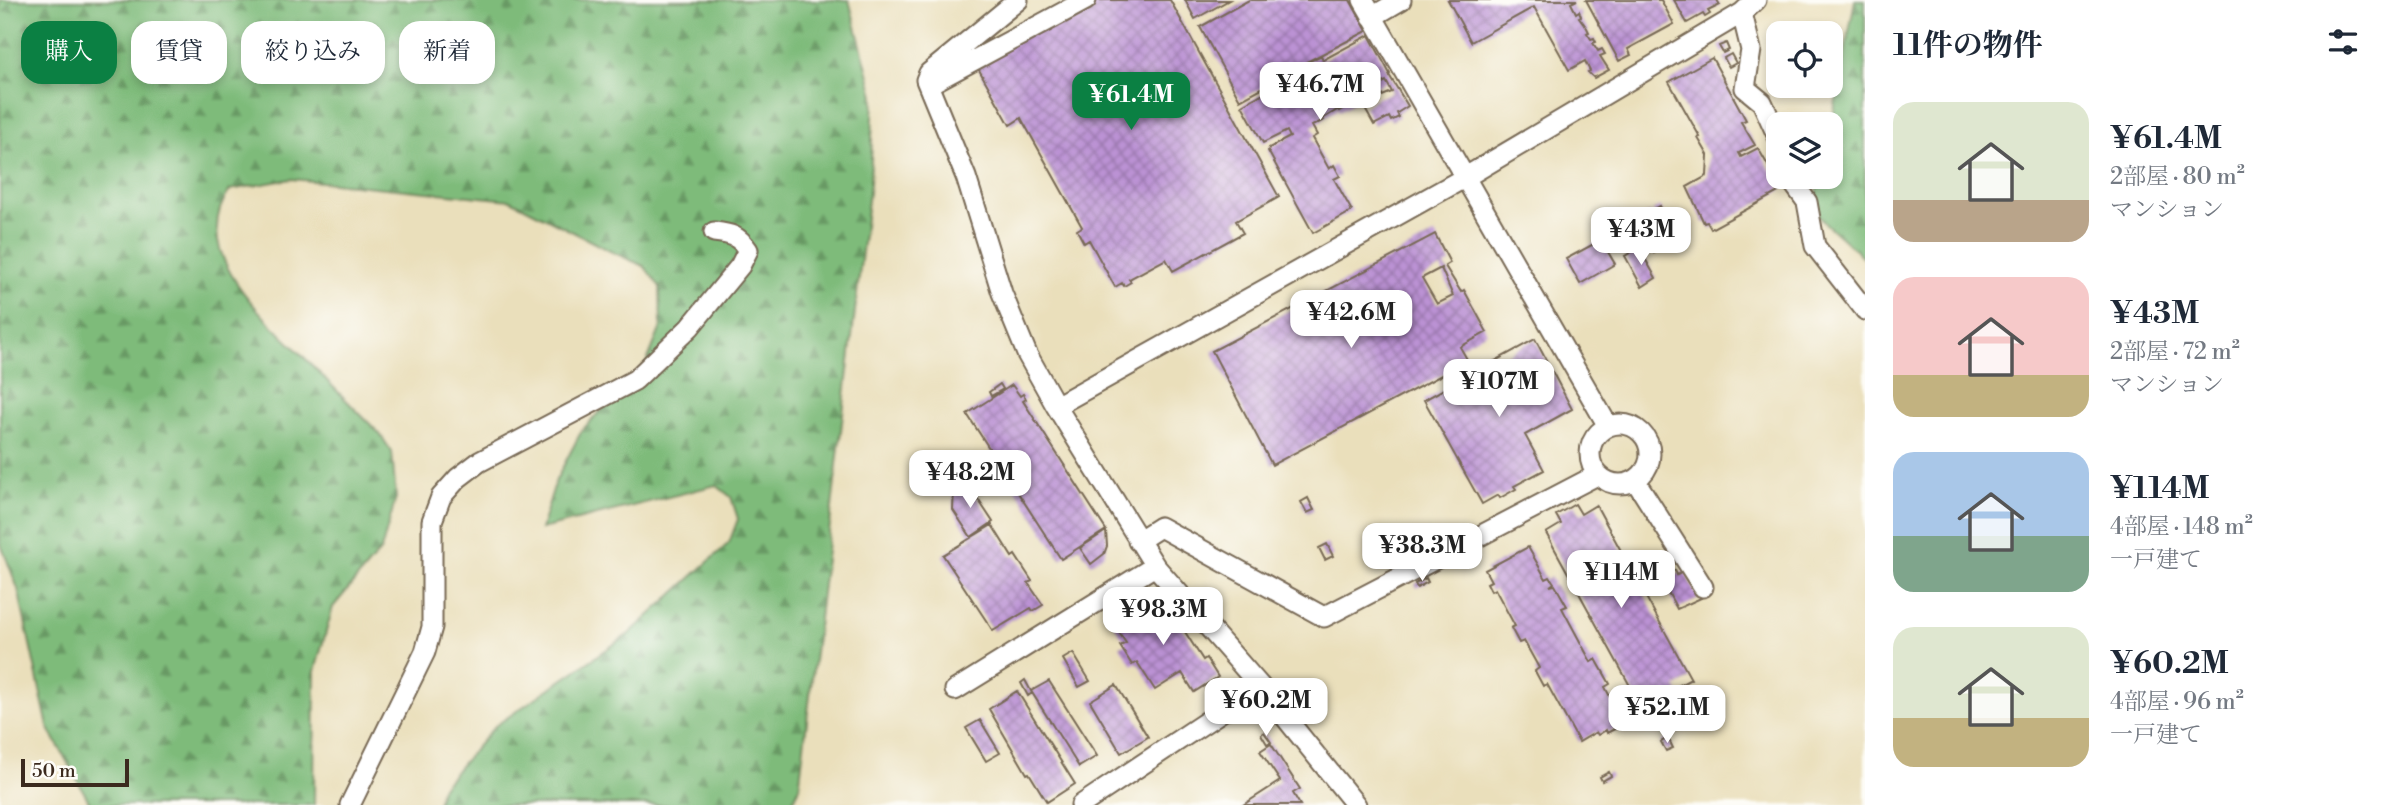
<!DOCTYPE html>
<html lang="ja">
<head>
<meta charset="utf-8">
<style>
  :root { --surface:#fff; --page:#f2f2f3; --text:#1f2937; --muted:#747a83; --accent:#0b8043 }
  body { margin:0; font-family:"Libre Bodoni","Noto Serif JP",serif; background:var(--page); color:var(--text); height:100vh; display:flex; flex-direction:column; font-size:26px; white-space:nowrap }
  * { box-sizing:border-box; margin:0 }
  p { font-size:23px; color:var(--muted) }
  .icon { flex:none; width:38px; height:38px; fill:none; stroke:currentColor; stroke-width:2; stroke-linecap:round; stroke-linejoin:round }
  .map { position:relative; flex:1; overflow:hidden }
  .details { display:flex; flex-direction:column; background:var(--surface); width:525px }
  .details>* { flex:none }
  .banner { position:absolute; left:21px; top:21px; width:665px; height:63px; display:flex; gap:14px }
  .fabs { position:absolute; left:1766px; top:21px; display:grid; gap:14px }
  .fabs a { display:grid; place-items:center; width:77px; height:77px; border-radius:14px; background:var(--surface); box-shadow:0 4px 10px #0003; font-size:35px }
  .scale { position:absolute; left:21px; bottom:18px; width:108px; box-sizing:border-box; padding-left:7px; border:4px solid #3b2a1e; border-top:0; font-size:19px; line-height:24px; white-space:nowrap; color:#3b2a1e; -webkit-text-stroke:5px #fdfcf7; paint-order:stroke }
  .price { position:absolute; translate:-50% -60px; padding:0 16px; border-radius:14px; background:#fff; color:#222; font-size:23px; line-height:46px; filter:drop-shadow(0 2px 4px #0008) }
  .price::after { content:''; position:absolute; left:50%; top:42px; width:21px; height:16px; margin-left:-10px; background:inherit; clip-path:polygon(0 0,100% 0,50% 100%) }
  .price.selected { background:var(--accent); color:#fff }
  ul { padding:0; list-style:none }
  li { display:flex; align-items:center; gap:21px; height:175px; padding:0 28px }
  li span { display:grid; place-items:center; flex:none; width:196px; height:140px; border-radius:21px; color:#555 }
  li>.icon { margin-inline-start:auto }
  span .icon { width:84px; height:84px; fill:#fffc; stroke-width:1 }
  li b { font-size:30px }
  h2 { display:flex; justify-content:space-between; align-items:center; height:84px; padding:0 28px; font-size:30px }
  .pill { padding:0 24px; border-radius:21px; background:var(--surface); box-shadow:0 4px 10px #0003; font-size:24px; line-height:63px }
  .pill.selected { background:var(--accent); color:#fff }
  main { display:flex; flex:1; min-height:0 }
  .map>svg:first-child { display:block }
  .forest { fill:url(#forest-firs); stroke:#5c724c; stroke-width:2 }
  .building { fill:url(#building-cross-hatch); fill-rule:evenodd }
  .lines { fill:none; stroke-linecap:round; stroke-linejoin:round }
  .minor-casing { stroke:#786955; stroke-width:23 }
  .minor { stroke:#fff; stroke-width:19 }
</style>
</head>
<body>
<main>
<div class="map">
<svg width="1865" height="805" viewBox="0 0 1865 805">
  <defs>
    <pattern id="forest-firs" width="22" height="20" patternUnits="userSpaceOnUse" patternTransform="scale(1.75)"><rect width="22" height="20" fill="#7ebb7a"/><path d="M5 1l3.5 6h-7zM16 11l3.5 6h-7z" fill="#689863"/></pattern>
    <pattern id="building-cross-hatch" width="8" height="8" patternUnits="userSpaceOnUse" patternTransform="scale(1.75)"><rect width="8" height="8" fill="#bb92d4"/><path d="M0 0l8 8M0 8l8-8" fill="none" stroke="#9977ab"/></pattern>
  </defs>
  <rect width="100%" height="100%" fill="#fdfcf7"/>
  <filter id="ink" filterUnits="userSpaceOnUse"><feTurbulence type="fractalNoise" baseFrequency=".0143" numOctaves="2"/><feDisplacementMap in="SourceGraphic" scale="14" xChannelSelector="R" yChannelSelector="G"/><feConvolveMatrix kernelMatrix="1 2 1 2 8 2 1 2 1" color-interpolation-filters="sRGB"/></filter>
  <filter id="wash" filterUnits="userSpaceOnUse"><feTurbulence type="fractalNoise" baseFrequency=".00686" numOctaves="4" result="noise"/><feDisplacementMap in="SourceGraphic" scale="28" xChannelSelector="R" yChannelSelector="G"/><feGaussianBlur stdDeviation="1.57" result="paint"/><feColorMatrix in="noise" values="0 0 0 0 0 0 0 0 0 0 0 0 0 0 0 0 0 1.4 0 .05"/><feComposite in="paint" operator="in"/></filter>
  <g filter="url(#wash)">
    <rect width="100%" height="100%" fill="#eadfbb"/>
    <!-- forest -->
    <path class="forest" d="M0,0H849L874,95L870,183L799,789L792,805H437L441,788L495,726L629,634L729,543L738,519L731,497L716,485L541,529L556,480L582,430L646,364L661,327L660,287L644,266L610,251L511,200L291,179L230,190C186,250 263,316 303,356C328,382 354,408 379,433L392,452L396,498L381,550L333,607L315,671L314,805H91L48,727L18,589L0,542Z
      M1855,0H1865V259L1813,212L1820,177H1830L1831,127Z"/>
    <g id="blocks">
      <!-- building -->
      <path class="building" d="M1085,0H1170L1279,197L1236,221L1243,233L1173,271L1166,259L1129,279L1131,282L1124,286L1122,283L1115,287L1089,240L1084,243L1077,230L1082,227L1021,118L1010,125L974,61Z
        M1185,0H1229L1195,19Z
        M1249,0H1350L1367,31L1285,73L1286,75L1240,100L1200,27Z
        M1448,0H1577L1571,3L1576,13L1579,11L1581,16L1579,17L1587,28L1589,32L1587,33L1591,39L1594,38L1596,42L1593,43L1598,51L1602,49L1605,54L1600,56L1609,70L1594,78L1588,72L1590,71L1585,61L1569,70L1534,7L1471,42Z
        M1586,0H1661L1674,24L1628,49L1631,55L1619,61Z
        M1674,0H1717L1720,5L1708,11L1710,14L1705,17L1703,14L1687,23Z
        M1369,35L1390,74L1389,75L1408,106L1397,113L1399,117L1391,121L1389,117L1374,125L1364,107L1375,99L1392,92L1386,81L1364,93L1360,90L1364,97L1339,111L1335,104L1337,110L1324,118L1320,113L1324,120L1312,126L1317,135L1312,138L1329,169L1334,165L1340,176L1334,179L1352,211L1313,233L1268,151L1269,148L1290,137L1287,131L1263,143L1242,105L1289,79L1286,74L1321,55L1323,60Z
        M1726,43L1729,50L1723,53L1719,46Z
        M1731,54L1736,63L1729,67L1724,58Z
        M1712,58L1746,120L1741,122L1755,145L1739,153L1741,157L1758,148L1782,190L1711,229L1707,222L1704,223L1687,187L1707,176L1708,155L1698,138L1700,137L1669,82Z
        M1660,206L1663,212L1655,215L1653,210Z
        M1650,212L1653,217L1639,224L1637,220Z
        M1435,234L1450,263L1445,266L1461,292L1464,290L1487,332L1460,347L1468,361L1272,465L1212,351ZM1441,268L1453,296L1437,304L1422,278Z
        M1601,240L1615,264L1580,284L1566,259Z
        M1655,243L1659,250L1654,253L1650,246Z
        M1639,248L1656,278L1642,287L1625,256Z
        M1535,339L1572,409L1525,435L1544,470L1514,486L1516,489L1500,498L1498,495L1482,504L1424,400Z
        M1000,384L1003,389L991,396L989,392Z
        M1012,385L1020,396L1023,394L1026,399L1023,401L1106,530L1061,559L967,414Z
        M966,481L993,522L971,537L953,510L954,489Z
        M1308,498L1314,510L1307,513L1301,502Z
        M1575,504L1581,514L1596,505L1632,571L1641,566L1651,585L1642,590L1691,679L1676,687L1685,705L1651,724L1546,533L1561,524L1556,515Z
        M992,525L1012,557L1015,555L1032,581L1028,583L1043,605L1033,611L1031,608L993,631L943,555Z
        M1106,531L1107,546L1104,554L1091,564L1080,548Z
        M1327,544L1333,556L1325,560L1319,548Z
        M1528,547L1546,579L1550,577L1554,583L1550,586L1555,585L1567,606L1562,608L1591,662L1596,659L1610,684L1605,687L1624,724L1607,733L1606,730L1598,735L1596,732L1579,742L1547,684L1543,686L1535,671L1539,668L1524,641L1519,643L1511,628L1515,626L1495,589L1491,591L1487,583L1491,581L1485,570Z
        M1675,570L1677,575L1685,571L1696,594L1698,593L1701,598L1677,609L1663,583L1670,580L1667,574Z
        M1426,578L1428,582L1417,588L1415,584Z
        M1162,596L1203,660L1206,658L1218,677L1194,692L1182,673L1155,690L1137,662L1132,665L1120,646L1126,643L1114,625L1133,613L1131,610L1141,603L1143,607Z
        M1073,653L1090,681L1079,687L1063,659Z
        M1025,680L1032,693L1028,696L1021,683Z
        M1049,681L1097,756L1079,767L1031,691Z
        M1116,685L1148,737L1121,753L1090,701Z
        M1017,691L1075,784L1047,802L1029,773L1027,774L989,709Z
        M980,720L1000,753L986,761L966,728Z
        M1264,732L1271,742L1267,744L1261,734Z
        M1668,738L1673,748L1666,751L1661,742Z
        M1271,744L1300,789L1293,793L1300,805H1243L1280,781L1260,751Z
        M1609,772L1611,776L1602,781L1600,777Z"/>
    </g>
  </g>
  <g filter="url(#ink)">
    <use href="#blocks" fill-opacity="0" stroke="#786955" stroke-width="2"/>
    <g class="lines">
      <defs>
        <path id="minor" d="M1018,0L929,73L926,80L966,177L1002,293L1027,354L1056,406L1155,566L1260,686L1356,805
          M1363,0L1608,426
          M1756,0L1742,13L1751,50L1745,88L1762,102L1778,137
          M1372,17L1401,0
          M928,85L1086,0
          M1789,177L1807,202L1815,246L1865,310
          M1056,406L1464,178L1742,13
          M1590 454a30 30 0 1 1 60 0a30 30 0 1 1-60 0Z
          M1635,480L1703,587
          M1138,541L1160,527L1324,617L1597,475
          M955,690L1155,566
          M350,805L425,652L432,627V521L441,497L458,478L479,462L635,380L690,327L740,266L748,250C738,235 731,234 714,232
          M1081,805L1260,686"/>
      </defs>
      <!-- minor casing -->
      <use href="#minor" class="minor-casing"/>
      <!-- minor -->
      <use href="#minor" class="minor"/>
    </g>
  </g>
</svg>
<div class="fabs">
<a><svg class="icon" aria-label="locate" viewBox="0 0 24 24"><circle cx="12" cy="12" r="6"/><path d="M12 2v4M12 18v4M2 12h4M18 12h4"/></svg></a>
<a><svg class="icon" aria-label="layers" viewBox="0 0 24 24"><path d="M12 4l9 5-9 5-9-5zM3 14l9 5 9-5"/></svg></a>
</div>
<div class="scale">50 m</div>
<b class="price" style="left:1320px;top:122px">¥46.7M</b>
<b class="price selected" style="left:1131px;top:132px">¥61.4M</b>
<b class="price" style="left:1641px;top:267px">¥43M</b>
<b class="price" style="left:1351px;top:350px">¥42.6M</b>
<b class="price" style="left:1499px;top:419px">¥107M</b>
<b class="price" style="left:970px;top:510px">¥48.2M</b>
<b class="price" style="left:1422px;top:583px">¥38.3M</b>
<b class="price" style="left:1621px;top:610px">¥114M</b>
<b class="price" style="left:1163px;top:647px">¥98.3M</b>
<b class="price" style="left:1266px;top:738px">¥60.2M</b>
<b class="price" style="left:1667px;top:745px">¥52.1M</b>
<div class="banner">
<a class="pill selected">購入</a>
<a class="pill">賃貸</a>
<a class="pill">絞り込み</a>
<a class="pill">新着</a>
</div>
</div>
<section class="details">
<h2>11件の物件<svg class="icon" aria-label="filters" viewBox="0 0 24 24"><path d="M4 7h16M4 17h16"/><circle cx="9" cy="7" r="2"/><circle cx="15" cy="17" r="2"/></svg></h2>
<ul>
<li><span style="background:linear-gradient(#dfe7d0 70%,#b9a48a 0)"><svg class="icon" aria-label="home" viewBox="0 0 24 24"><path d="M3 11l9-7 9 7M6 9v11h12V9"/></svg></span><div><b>¥61.4M</b><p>2部屋 · 80 m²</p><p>マンション</p></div></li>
<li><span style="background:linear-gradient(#f6c9c9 70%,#c2b280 0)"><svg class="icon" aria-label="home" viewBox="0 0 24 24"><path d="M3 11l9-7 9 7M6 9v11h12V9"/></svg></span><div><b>¥43M</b><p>2部屋 · 72 m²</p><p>マンション</p></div></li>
<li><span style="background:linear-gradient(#a9c7e8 60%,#7fa58c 0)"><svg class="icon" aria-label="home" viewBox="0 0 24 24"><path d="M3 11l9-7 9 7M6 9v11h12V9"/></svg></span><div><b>¥114M</b><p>4部屋 · 148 m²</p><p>一戸建て</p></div></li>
<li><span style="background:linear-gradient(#dfe7d0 65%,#c2b280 0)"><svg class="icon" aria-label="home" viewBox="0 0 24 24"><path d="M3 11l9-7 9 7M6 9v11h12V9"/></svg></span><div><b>¥60.2M</b><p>4部屋 · 96 m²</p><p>一戸建て</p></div></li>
</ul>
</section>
</main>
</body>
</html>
